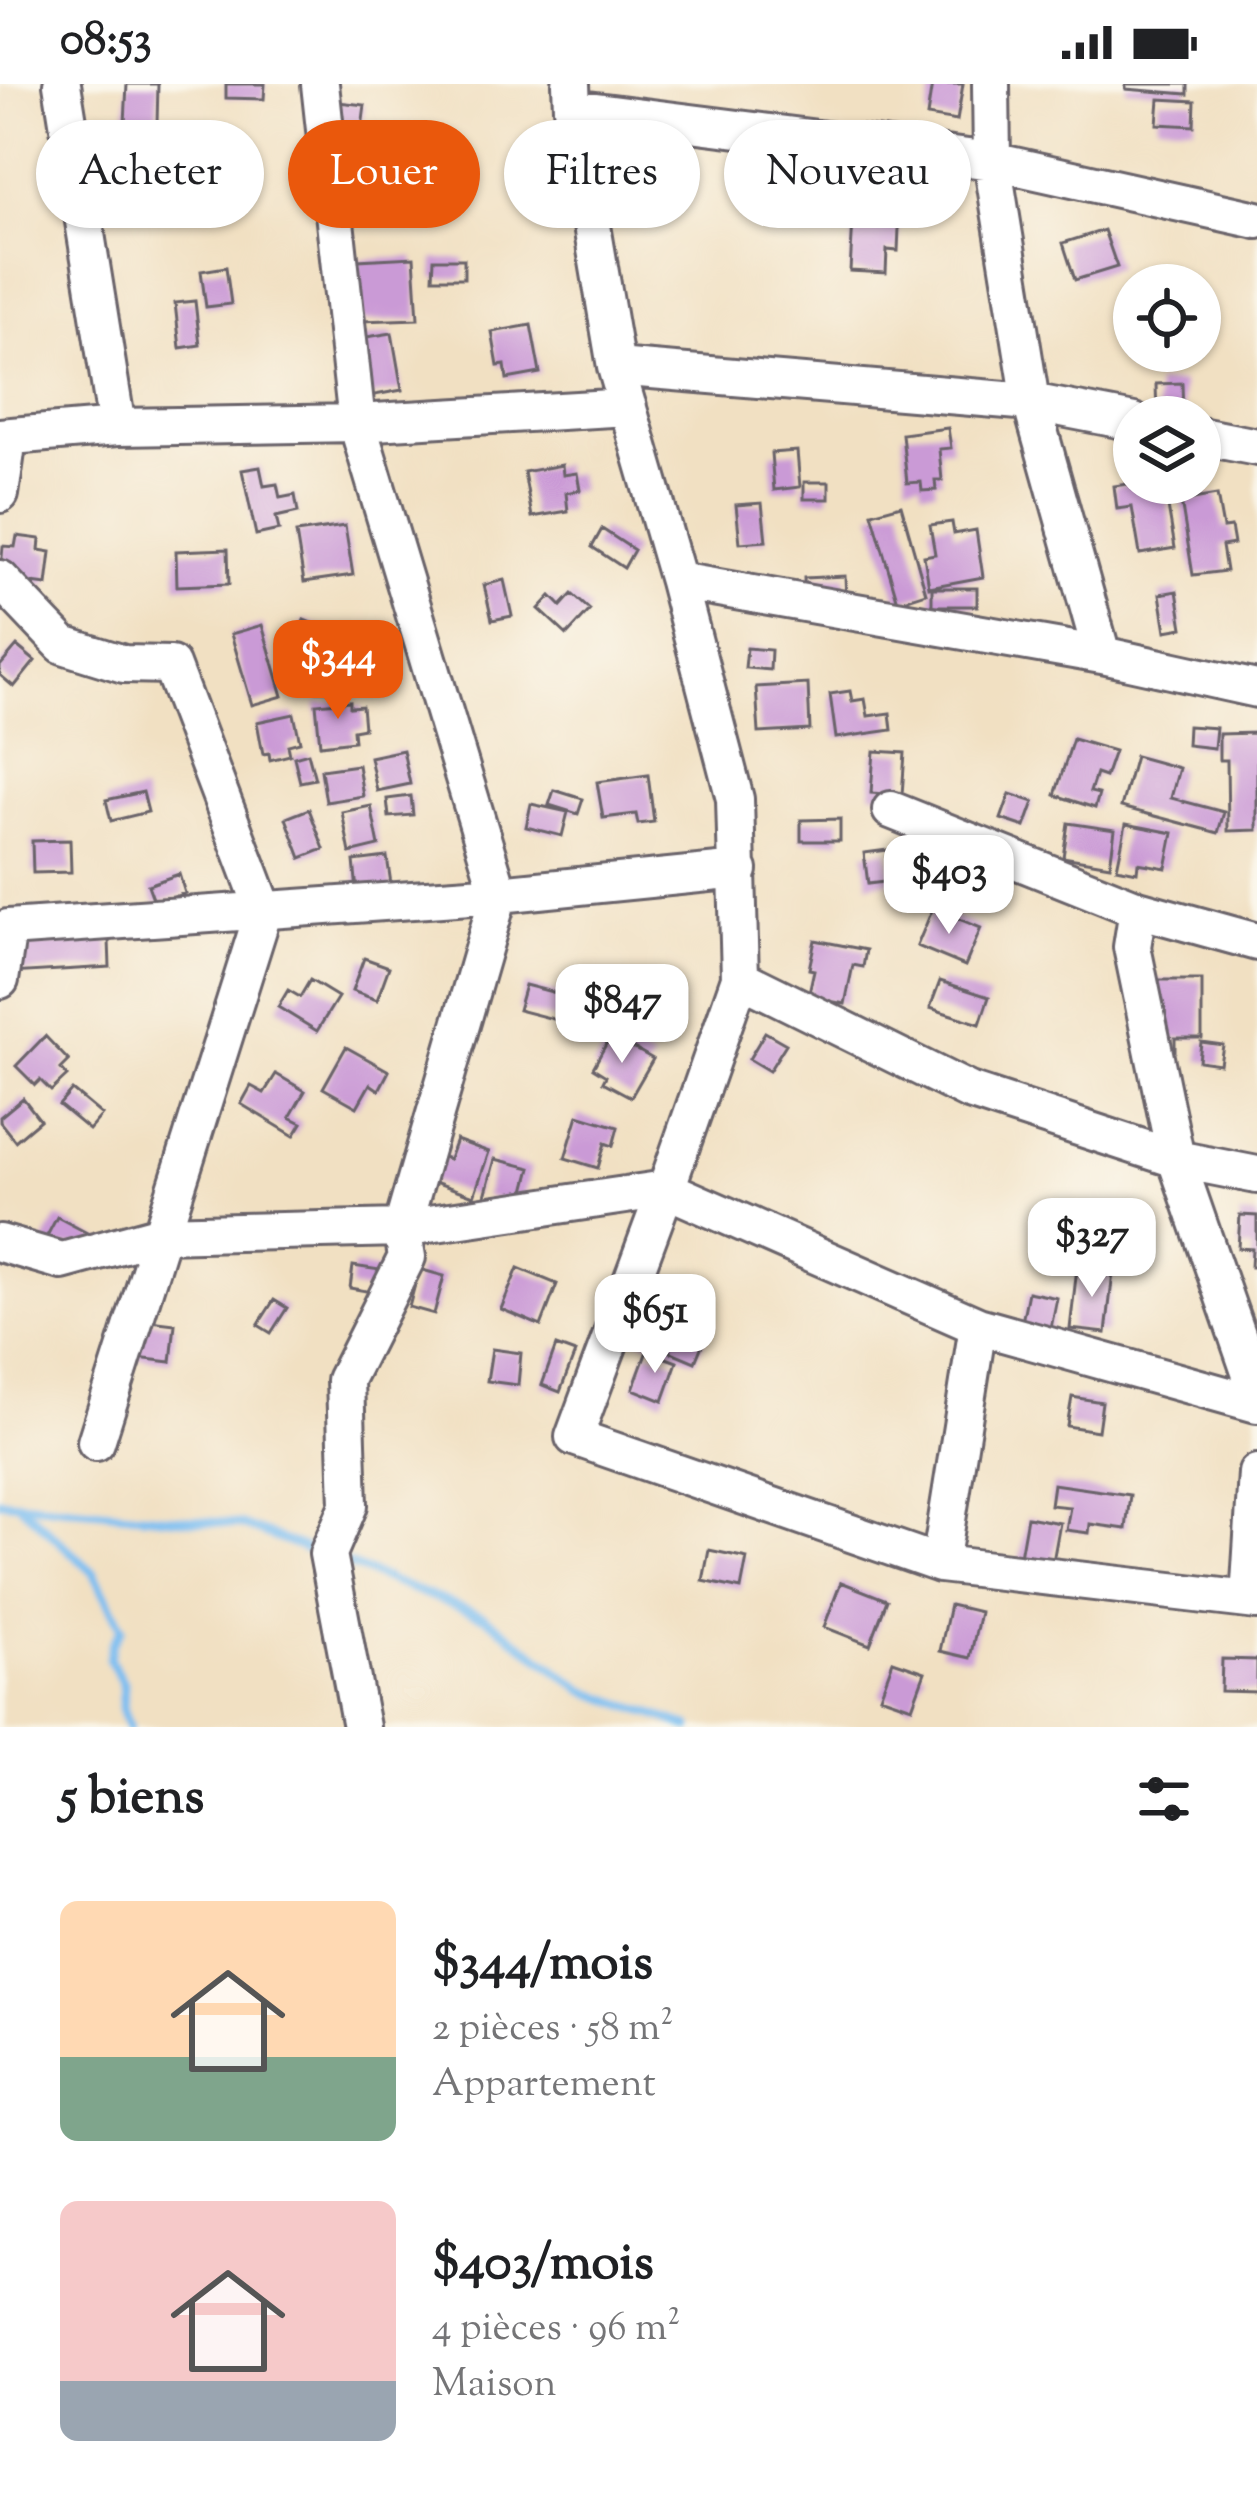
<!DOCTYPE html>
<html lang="fr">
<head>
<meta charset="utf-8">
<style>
  :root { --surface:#fff; --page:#f6f6f6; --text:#202124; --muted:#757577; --accent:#ea580c }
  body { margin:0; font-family:"Sorts Mill Goudy",serif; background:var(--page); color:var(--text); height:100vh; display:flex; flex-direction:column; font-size:45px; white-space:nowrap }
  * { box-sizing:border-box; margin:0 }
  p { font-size:39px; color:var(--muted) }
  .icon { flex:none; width:66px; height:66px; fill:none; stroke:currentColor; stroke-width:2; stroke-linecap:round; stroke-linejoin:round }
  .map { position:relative; height:1643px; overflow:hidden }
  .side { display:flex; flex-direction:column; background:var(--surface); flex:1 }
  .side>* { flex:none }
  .banner { position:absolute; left:36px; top:36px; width:1185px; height:108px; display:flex; gap:24px }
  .controls { position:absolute; left:1113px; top:180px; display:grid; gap:24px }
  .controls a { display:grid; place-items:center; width:108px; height:108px; border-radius:50%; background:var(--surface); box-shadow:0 3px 9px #0004; font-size:60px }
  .price { position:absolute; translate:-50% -102px; padding:0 27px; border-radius:24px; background:#fff; color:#222; font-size:39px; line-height:78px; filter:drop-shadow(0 3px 6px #0008) }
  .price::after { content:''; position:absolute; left:50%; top:72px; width:36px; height:27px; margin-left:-18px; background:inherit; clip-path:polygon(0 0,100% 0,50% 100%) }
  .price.active { background:var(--accent); color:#fff }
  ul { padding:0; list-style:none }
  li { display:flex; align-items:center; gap:36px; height:300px; padding:0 60px }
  li span { display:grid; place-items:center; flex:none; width:336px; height:240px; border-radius:18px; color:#555 }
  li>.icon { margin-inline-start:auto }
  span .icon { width:144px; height:144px; fill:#fffc; stroke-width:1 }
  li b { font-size:51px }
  h2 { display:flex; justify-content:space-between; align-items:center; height:144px; padding:0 60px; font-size:51px }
  .tag { padding:0 42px; border-radius:54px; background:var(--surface); box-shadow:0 3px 9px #0004; font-size:42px; line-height:108px }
  .tag.active { background:var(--accent); color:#fff }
  .status { display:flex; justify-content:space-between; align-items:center; height:84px; padding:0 60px; background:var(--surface); direction:ltr }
  .status svg { height:33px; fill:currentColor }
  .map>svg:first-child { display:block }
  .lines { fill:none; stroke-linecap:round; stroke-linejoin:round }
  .stream { stroke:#7bbef1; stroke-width:9 }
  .building { fill:#ca9ad6 }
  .minor-casing { stroke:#6a646a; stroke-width:42 }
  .minor { stroke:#fff; stroke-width:36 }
</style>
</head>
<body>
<div class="status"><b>08:53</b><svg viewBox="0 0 49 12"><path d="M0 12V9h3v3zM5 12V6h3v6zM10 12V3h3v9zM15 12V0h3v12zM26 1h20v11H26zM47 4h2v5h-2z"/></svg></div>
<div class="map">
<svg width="1257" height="1643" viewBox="0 0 1257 1643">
  <rect width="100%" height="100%" fill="#fbf7ec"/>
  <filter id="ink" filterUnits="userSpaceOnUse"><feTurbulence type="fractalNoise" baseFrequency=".00833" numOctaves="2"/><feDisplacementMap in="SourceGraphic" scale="24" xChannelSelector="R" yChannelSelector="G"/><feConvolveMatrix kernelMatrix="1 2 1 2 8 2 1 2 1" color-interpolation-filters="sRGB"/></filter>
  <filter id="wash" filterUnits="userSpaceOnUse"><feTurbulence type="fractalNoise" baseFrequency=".004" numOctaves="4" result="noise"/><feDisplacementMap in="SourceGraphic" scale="48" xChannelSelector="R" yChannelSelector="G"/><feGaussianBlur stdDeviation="2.7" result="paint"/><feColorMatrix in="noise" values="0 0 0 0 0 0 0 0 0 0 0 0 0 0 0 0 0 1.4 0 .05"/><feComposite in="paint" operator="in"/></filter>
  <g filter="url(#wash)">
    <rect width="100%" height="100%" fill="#f1e0c2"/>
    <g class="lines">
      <!-- stream -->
      <path class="stream" d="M0,1417L242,1441L319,1470
        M20,1421L94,1489L122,1544L112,1561L109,1575L123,1599L122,1624L129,1643
        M341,1478L485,1533L585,1607L690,1643"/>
    </g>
    <g id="blocks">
      <!-- building -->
      <path class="building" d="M127,0H158L157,40L125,39Z
        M226,0H265L264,15L226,14Z
        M932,0H963L957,37L927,32Z
        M1126,0H1188V10L1126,5Z
        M1159,15L1195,17L1194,42L1157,40Z
        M338,18L365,21L362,44L336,42Z
        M800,103L847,106L845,134L829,133V140L797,138Z
        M876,120L900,121L898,167L887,166L886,189L850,187L853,136L875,137Z
        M1104,146L1117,183L1075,196L1063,159Z
        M414,173L418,235L361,237L358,176Z
        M434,175H464V194H433Z
        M226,183L231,220L206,223L201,187Z
        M195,217L200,261L180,264L175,219Z
        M531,241L540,289L507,295L505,281L498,282L492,248Z
        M392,249L402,306L364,313L354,255Z
        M1182,299L1183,333H1157L1156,300Z
        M948,344L951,364L939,365L942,396H935L936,406L922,407L921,398L907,399L902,350Z
        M797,367L800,403L774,406L771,369Z
        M562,381L563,391L577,389L580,406L566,409L568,427L532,433L524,388Z
        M260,383L264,402L277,400L280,414L295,411L298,428L276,433L279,446L256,451L242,386Z
        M804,398H829V415H804Z
        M1134,399H1164L1175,464L1140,470L1132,423L1117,425L1114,402Z
        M1217,411L1223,444L1231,443L1234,460L1222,462L1226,487L1193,491L1181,417Z
        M762,419L766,457L740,459L736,421Z
        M901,421L926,509L898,518L872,429Z
        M952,438L954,450L976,446L983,493L929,503L924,472L935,470L930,441Z
        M345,442L353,491L304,498L296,449Z
        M602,445L634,466L624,484L592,463Z
        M17,452L40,455L39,466L51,468L47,501L0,495L3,462L15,463Z
        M228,465L229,500L177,502L176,467Z
        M845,492L846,516L805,518L804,494Z
        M504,496L512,532L492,536L484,501Z
        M932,504H977V522H932Z
        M1177,507L1183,544L1166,547L1160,510Z
        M572,510L590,526L567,551L539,525L551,512L561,522Z
        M304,536L333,548L320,584L290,572Z
        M262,541L283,612L252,621L231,550Z
        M17,562L35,577L14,603L0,591V582Z
        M747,564L771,566L770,586L745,584Z
        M317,591H345L346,607H317Z
        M808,600L810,646L759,649L756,603Z
        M850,607L852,617L865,615L868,632L890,629L892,646L836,654L830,610Z
        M350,617V623L362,622L364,644L353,646L354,657L320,661L316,620Z
        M294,630L300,658L288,661L290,671L270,676L269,669L263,670L257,638Z
        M1188,642L1216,644L1214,664L1187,661Z
        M1257,649V746L1228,747L1227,676H1219V650Z
        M1073,655L1114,667L1105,693L1096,690L1090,708L1099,710L1095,724L1055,711Z
        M403,666L410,700L377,707L370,673Z
        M874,667L905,669L902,711L871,709Z
        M308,669L315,695L300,698L294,673Z
        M1135,672L1179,684L1171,714L1224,728L1218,749L1121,723Z
        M358,681L363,712L326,718L321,686Z
        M648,691L654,738L638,740L636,730L603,734L597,698Z
        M554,706L583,715L578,730L549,721Z
        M143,708L148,728L111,737L106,716Z
        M1010,710L1034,718L1025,743L1001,735Z
        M411,712L413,731L389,733L387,715Z
        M531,720L568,728L562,752L526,743Z
        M371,722L379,762L350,769L342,728Z
        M309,725L324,765L301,774L286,734Z
        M840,735V757H801V736Z
        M1068,739L1115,746L1110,781L1063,773Z
        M1126,740L1173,749L1166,784L1138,779L1137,788L1117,784Z
        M70,756L71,788L33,789L32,757Z
        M888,766L892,797L868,800L864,769Z
        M387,773L393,813L358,817L354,777Z
        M179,790L185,809L155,820L148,801Z
        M933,824L981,844L965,882L917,862Z
        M109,856L110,883L11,889L9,862Z
        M815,856L866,866L863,883L853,881L845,920L808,913L814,886L809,885Z
        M364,874L389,883L377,916L352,907Z
        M310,896L338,913L317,947L278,923L288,906L300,913Z
        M1155,896H1202V954H1175V967H1155Z
        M940,897L989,913L980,940L930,924Z
        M525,901L564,911L557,936L518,926Z
        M765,948L786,960L769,987L749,975Z
        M611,951L653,975L631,1013L603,998L606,992L593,984Z
        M45,952L69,977L61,985L67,992L51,1007L40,996L35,1001L16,982Z
        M1201,958L1223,961L1220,980L1199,977Z
        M346,963L389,987L379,1006L370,1000L357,1023L323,1004Z
        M276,990L305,1007L290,1033L302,1039L294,1052L241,1020L251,1002L264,1009Z
        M72,1006L102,1031L89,1046L59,1021Z
        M23,1014L40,1036L15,1057L0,1038V1033Z
        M578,1031L618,1043L613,1062L605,1059L598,1084L565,1074Z
        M456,1056L489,1068L474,1112L426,1095L434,1070L449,1075Z
        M495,1075L531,1084L521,1122L485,1112Z
        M1240,1131L1257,1132V1183H1251L1252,1165L1238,1164Z
        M57,1133L106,1159L40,1165Z
        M353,1182L380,1186L377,1209L350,1204Z
        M518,1184L557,1200L541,1242L501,1225Z
        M1077,1184L1113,1188L1106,1249L1070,1245Z
        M419,1185L444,1192L434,1230L409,1223Z
        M1028,1208L1057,1214L1050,1249L1021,1243Z
        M274,1216L287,1224L271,1249L258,1241Z
        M681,1224L712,1237L695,1278L664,1265Z
        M631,1231L666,1243L659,1262L625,1251Z
        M142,1236L175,1240L171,1278L137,1274Z
        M556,1262L575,1269L560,1308L542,1301Z
        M492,1265L521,1269L518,1301L487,1297Z
        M647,1267L677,1278L663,1317L633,1305Z
        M1072,1313L1102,1318L1098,1347L1067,1342Z
        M1053,1400L1130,1411L1126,1445L1090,1440L1089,1449L1066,1446L1070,1423L1050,1421Z
        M1027,1433L1060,1439L1052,1483L1019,1478Z
        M709,1466L747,1474L741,1505L703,1497Z
        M841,1498L887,1516L870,1561L824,1543Z
        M950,1521L980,1528L970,1574L940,1567Z
        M1222,1575L1257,1576V1608L1221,1607Z
        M893,1577L925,1588L912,1623L880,1612Z"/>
    </g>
  </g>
  <g filter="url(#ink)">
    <use href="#blocks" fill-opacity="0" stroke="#6a646a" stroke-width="3"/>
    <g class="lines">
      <defs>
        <path id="minor" d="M62,0L117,343
          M320,0L357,339L499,810L402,1144L407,1173L345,1296L349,1421L328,1470L361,1643
          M571,0L572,24L616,283L678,497L735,715L740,894L666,1105L574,1353L940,1480L1257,1517
          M991,0L992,77L1031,318L1102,571
          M572,24L992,77L1257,136
          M616,283L1031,318L1134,338
          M1200,352L1257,363
          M0,353L117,343L357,339L628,323
          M0,410L8,354
          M0,495L63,561L124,580L171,581L264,826L96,1358
          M678,497L1102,571L1257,605
          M891,726L1138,825
          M1257,858L1138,825L1132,863L1176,1075L1257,1308
          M740,894L969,1007L1176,1075L1257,1091
          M0,896L8,844L499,810L739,786
          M0,1159L62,1177L161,1150L402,1144L666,1105L978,1242L1257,1320
          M940,1480L978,1242
          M1249,1516L1257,1389"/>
      </defs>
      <!-- minor casing -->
      <use href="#minor" class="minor-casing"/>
      <!-- minor -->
      <use href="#minor" class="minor"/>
    </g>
  </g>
</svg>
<div class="controls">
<a><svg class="icon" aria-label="locate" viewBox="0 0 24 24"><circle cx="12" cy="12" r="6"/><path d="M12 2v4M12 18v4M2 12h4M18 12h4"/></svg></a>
<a><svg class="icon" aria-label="layers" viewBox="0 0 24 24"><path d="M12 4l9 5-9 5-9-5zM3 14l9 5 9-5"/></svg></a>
</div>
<b class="price active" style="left:338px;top:638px">$344</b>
<b class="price" style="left:949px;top:853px">$403</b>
<b class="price" style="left:622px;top:982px">$847</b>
<b class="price" style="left:1092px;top:1216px">$327</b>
<b class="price" style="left:655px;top:1292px">$651</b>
<div class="banner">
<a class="tag">Acheter</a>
<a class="tag active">Louer</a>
<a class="tag">Filtres</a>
<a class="tag">Nouveau</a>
</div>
</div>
<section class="side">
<h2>5 biens<svg class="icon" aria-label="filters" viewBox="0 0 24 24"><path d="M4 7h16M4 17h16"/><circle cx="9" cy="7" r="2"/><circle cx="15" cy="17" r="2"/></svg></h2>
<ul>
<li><span style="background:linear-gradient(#ffd9b3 65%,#7fa58c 0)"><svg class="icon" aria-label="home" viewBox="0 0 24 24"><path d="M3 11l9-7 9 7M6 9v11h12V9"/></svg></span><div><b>$344/mois</b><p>2 pièces · 58 m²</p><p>Appartement</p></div></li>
<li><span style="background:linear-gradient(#f6c9c9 75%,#9aa5b1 0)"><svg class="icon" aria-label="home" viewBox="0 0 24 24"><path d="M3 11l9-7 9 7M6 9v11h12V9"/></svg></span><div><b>$403/mois</b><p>4 pièces · 96 m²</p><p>Maison</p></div></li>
</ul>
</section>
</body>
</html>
